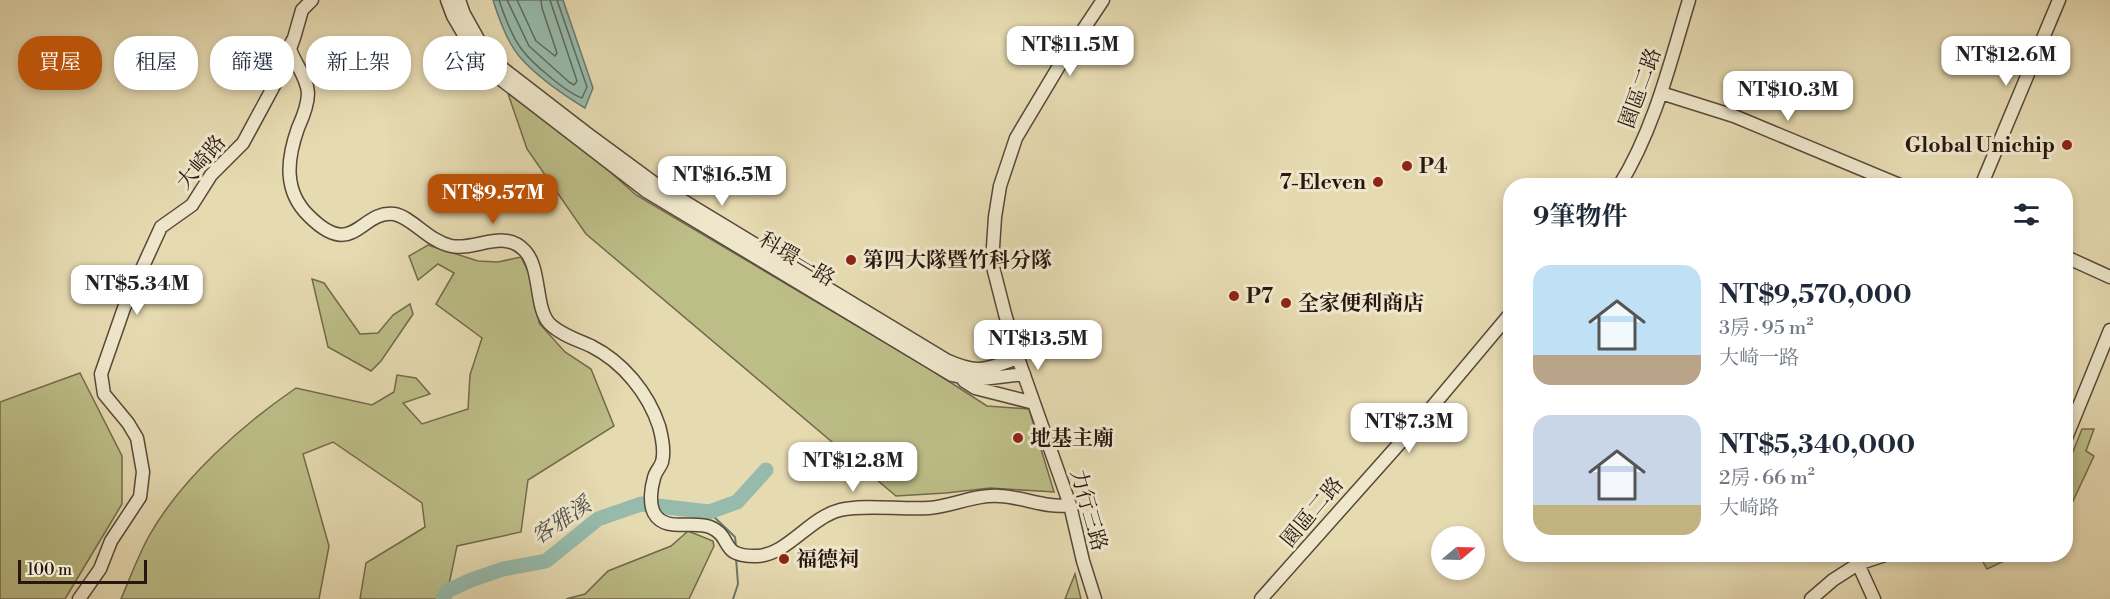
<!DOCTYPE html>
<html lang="zh-TW">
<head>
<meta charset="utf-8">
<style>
  :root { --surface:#fff; --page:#f2f2f3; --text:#1f2937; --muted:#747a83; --accent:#b45309 }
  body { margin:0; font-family:"Libre Bodoni","Noto Serif TC",serif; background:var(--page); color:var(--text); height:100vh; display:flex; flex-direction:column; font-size:22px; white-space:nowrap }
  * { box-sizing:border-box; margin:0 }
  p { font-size:20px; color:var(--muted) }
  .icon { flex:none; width:33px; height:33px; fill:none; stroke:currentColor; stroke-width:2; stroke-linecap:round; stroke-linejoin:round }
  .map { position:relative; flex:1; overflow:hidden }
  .sheet { position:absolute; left:1503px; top:178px; width:570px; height:384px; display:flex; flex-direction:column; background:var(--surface); border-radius:24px; box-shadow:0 3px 9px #0003 }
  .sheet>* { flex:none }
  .hud { position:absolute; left:18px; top:36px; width:570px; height:54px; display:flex; gap:12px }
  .needle { width:39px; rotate:71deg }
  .tools { position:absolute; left:1431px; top:526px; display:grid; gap:12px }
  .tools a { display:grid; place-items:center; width:54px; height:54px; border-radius:50%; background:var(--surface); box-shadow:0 3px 9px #0003; font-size:30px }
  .scale { position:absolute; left:18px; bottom:15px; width:129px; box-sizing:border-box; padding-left:6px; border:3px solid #281710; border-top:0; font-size:16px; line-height:21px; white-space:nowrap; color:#281710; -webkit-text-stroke:4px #efe7cc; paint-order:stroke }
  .price { position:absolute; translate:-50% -51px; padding:0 14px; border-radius:12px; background:#fff; color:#222; font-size:20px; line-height:39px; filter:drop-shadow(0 2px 3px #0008) }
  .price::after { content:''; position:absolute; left:50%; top:36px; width:18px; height:14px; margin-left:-9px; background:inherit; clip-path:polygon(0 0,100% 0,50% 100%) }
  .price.selected { background:var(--accent); color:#fff }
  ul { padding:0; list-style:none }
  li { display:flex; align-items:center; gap:18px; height:150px; padding:0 30px }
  li span { display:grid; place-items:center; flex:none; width:168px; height:120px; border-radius:18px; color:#555 }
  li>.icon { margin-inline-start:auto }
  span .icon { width:72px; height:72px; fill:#fffc; stroke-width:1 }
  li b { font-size:26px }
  h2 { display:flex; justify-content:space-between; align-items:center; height:72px; padding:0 30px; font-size:26px }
  .tag { padding:0 21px; border-radius:24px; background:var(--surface); box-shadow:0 3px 9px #0003; font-size:21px; line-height:54px }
  .tag.selected { background:var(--accent); color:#fff }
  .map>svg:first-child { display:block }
  .green { fill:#bcbd87; stroke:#726a4c; stroke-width:1.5 }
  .water { fill:#96bbac; stroke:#6a796e; stroke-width:1.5 }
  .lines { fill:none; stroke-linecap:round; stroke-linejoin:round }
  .shore { stroke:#5f695e; stroke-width:1.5 }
  .stream { stroke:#6a796e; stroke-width:2 }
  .river { stroke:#96bbac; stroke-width:15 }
  .minor-casing { stroke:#584838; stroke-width:15 }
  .minor { stroke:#efe7cc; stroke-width:12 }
  .poi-dot { fill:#8f2418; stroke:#efe7cc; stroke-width:2 }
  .labels { text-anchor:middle; stroke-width:6; stroke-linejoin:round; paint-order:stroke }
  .street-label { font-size:21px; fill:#281710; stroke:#efe7cc }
  .poi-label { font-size:21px; font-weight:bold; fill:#281710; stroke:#efe7cc; text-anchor:start }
  .water-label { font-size:22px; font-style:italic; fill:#4e5047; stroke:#efe7cc }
</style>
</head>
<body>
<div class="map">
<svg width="2110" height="599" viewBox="0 0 2110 599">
  <rect width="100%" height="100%" fill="#e6dab1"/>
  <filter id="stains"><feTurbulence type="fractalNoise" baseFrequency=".00333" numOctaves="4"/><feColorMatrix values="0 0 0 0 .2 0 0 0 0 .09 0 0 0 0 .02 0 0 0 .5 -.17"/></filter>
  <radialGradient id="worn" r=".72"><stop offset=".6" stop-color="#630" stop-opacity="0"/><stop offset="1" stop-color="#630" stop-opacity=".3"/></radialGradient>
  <!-- green -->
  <path class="green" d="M504,82L579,144L636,195L925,366L987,406L1029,409L1054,492L990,488L946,493L896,496L586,234L527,149Z
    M428,245L478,261L498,262L521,257L535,286L539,323L565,352L591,369L614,426L528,480L521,532L457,546L446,599H360L366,563L425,527L422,503L333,442L303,454L329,546L319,599H121C130,578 138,556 149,536C181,479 242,425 296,388L372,405L394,392L397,375L416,378L430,394L403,403L422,424L468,409L470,375L482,338L436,304L454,273L438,264L418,280L409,256Z
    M312,279L324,283L360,334L378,333L393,315L410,304L413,314L381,361L371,371L328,347Z
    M80,373L122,456V504L65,599H0V402Z
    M2082,429H2094L2086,451L2094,456L2066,516V469Z
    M688,531L713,541L714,546L689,599H566L585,594L608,571L671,546Z
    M1979,555H2017L1987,569Z
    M1075,574L1081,599H1065Z"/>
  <!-- water -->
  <path class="water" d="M493,0H563L593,88L585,108C562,94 536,76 519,56C508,43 498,16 493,0Z"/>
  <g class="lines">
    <!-- shore -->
    <path class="shore" d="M499,0C504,15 513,39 523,51C533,64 567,93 582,98L587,87L557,0
      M507,0L529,46L569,82L574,85L577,81L550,0
      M517,0L536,41L555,56L557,53L542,8L541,0"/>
    <!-- stream -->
    <path class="stream" d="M709,512L735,537L736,546
      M733,599L738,584L736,558"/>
    <!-- river -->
    <path class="river" d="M443,599L447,591L471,580L503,569L546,561L598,519L641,504L709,512L737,502L766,470"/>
    <defs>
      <path id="minor" d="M447,0L453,16L481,64L646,191L952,375L974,380L1024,374
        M459,0L464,14L488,57L585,132L657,185L946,360C979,375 986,369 1018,358
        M294,38L290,49C295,64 307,77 308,93C308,105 303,117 298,128C287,159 283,191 309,216C354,261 360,210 394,214C412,217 428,241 451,246C476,251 504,228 525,251C541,268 535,308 549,323C559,334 578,340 591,346C623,362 648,393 659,426C662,437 665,451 662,462C660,468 655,472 654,478C651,488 649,503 654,513C665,533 693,520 710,527C734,537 718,557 757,556C787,555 809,518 840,510C865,504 902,510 929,508C953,506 976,494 1000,496C1023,497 1048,509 1070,505
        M1661,93L1734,116L1902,186
        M1619,186C1654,130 1670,63 1689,0
        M1981,186L2059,0
        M2066,257L2110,277
        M964,381L975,388L1034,403
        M2066,438L2110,330
        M1854,555L1874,599
        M79,599L100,569L111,541L140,497L143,472L137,438L128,423L104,394L101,374L124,308L161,227L192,205L211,175L243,143L276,82L281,62L294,38L302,10L312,0
        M1095,599L1083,561L1070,505L1018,358L1005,314L993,267V247L995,217L1000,186L1016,138L1059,66L1103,0
        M1261,599L1432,407L1510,314
        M1811,599L1833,580L1858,564L1885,555"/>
    </defs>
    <!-- minor casing -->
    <use href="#minor" class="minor-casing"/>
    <!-- minor -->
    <use href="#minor" class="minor"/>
  </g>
  <!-- markers -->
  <g class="poi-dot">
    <circle cx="2067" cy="145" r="6"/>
    <circle cx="1407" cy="166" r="6"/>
    <circle cx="1378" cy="182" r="6"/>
    <circle cx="851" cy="260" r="6"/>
    <circle cx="1234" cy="296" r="6"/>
    <circle cx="1286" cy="303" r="6"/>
    <circle cx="1018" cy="438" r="6"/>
    <circle cx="784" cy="559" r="6"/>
  </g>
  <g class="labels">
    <!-- street labels -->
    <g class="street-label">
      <text transform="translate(1640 88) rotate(-70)" y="7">園區二路</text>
      <text transform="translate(201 162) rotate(-50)" y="7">大崎路</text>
      <text transform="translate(797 259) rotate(31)" y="7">科環一路</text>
      <text transform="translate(1089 510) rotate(74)" y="7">力行三路</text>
      <text transform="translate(1312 512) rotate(-50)" y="7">園區二路</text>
    </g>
    <!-- poi labels -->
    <g class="poi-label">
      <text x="2055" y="152" text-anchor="end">Global Unichip</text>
      <text x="1419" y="173">P4</text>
      <text x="1366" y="189" text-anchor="end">7-Eleven</text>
      <text x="863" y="267">第四大隊暨竹科分隊</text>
      <text x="1246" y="303">P7</text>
      <text x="1298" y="310">全家便利商店</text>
      <text x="1030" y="445">地基主廟</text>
      <text x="796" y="566">福德祠</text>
    </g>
    <!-- water labels -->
    <g class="water-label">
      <text transform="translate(561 520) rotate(-34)" y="8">客雅溪</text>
    </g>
  </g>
  <rect width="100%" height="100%" filter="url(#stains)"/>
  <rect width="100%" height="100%" fill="url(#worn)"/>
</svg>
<div class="tools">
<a><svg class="needle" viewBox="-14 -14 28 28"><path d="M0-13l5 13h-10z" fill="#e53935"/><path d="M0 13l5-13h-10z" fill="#747a83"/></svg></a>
</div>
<div class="scale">100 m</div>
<b class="price" style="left:1070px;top:77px">NT$11.5M</b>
<b class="price" style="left:2006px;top:87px">NT$12.6M</b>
<b class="price" style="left:1788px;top:122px">NT$10.3M</b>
<b class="price" style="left:722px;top:207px">NT$16.5M</b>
<b class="price selected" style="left:493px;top:225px">NT$9.57M</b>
<b class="price" style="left:137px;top:316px">NT$5.34M</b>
<b class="price" style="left:1038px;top:371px">NT$13.5M</b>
<b class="price" style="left:1409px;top:454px">NT$7.3M</b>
<b class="price" style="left:853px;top:493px">NT$12.8M</b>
<div class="hud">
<a class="tag selected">買屋</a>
<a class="tag">租屋</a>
<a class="tag">篩選</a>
<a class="tag">新上架</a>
<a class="tag">公寓</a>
</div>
<section class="sheet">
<h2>9筆物件<svg class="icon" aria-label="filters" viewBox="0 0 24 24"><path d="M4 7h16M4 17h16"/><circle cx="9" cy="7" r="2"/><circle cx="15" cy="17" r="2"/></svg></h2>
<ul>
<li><span style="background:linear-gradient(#bfe0f5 75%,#b9a48a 0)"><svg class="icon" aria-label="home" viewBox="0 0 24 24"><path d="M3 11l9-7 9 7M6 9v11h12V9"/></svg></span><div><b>NT$9,570,000</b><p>3房 · 95 m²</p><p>大崎一路</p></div></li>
<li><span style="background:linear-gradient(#c9d6e8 75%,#c2b280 0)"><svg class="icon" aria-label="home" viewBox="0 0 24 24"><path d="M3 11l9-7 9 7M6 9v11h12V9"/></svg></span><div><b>NT$5,340,000</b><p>2房 · 66 m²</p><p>大崎路</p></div></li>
</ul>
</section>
</div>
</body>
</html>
